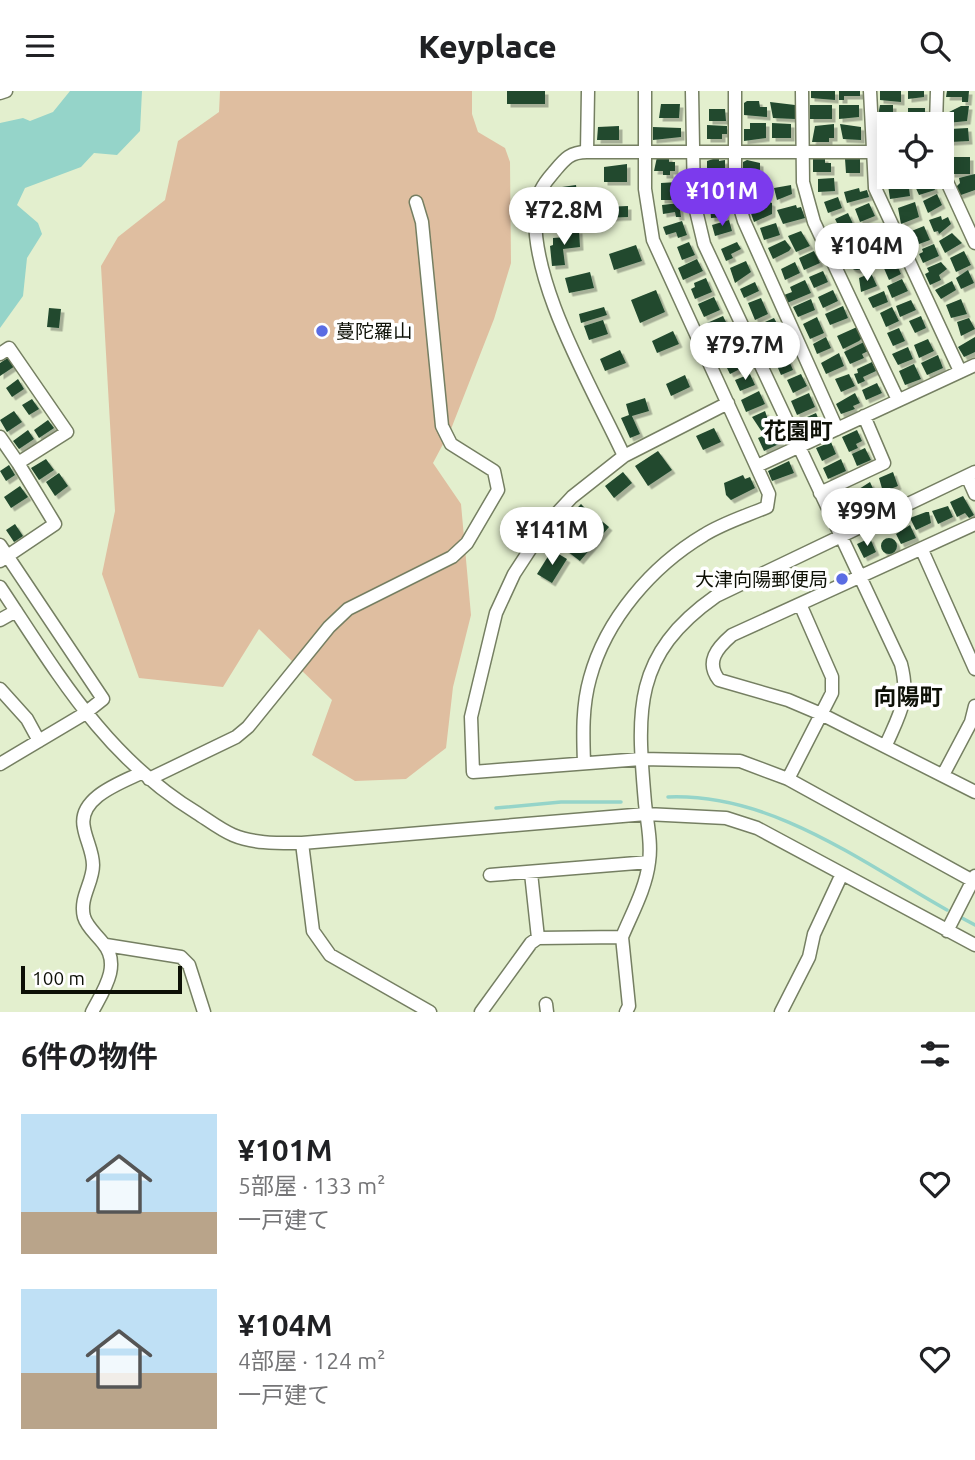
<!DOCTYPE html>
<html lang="ja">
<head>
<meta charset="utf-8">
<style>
  :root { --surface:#fff; --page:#f6f6f6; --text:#202124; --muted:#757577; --accent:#7c3aed }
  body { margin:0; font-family:Ubuntu,"Noto Sans JP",sans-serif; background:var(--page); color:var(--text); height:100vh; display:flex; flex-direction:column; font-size:26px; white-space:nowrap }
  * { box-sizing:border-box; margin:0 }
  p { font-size:23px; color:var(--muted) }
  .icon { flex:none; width:38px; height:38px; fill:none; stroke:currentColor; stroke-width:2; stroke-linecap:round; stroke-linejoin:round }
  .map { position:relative; height:921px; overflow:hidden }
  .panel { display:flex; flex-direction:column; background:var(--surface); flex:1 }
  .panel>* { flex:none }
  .buttons { position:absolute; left:877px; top:21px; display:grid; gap:14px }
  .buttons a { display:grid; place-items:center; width:77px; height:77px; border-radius:0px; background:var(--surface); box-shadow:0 4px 18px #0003; font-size:35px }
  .scale { position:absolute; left:21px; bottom:18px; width:161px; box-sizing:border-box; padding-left:7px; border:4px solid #0d1006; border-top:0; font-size:19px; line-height:24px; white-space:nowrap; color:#0d1006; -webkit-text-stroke:5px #fff; paint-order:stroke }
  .price { position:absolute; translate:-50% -60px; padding:0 16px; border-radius:24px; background:#fff; color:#222; font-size:23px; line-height:46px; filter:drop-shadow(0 2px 4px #0008) }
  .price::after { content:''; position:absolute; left:50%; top:42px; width:21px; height:16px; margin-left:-10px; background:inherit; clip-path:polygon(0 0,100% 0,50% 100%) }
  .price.selected { background:var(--accent); color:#fff }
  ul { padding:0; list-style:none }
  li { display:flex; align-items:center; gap:21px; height:175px; padding:0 21px }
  li span { display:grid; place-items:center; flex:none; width:196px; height:140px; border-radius:0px; color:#555 }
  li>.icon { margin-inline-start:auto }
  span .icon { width:84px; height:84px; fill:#fffc; stroke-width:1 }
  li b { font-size:30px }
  h2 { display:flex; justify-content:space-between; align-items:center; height:84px; padding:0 21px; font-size:30px }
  header { display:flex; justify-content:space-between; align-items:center; height:91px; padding:0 21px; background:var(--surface); font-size:32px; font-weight:800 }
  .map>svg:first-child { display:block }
  .green { fill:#dfbea0 }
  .water { fill:#95d4c9 }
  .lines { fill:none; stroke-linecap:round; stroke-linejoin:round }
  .stream { stroke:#95d4c9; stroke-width:3.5 }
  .building { fill:#214a2f; filter:url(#shadow) }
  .minor-casing { stroke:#757f62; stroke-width:15 }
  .minor { stroke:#fff; stroke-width:12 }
  .poi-dot { fill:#5a6ce3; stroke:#fff; stroke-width:2.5 }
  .labels { text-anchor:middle; stroke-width:7; stroke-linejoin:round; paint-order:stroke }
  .poi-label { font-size:19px; fill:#0d1006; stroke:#fff; text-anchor:start }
  .quarter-label { font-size:23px; font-weight:bold; fill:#0d1006; stroke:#fff }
</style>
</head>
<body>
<header><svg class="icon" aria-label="menu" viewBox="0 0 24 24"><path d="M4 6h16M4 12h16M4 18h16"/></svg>Keyplace<svg class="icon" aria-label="search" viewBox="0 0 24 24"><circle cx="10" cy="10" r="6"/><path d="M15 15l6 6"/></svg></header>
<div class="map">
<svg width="975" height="921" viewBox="0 0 975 921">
  <defs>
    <filter id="shadow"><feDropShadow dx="3.5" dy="3.5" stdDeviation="0" flood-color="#0004"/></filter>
  </defs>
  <rect width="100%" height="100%" fill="#e3efce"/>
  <!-- green -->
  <path class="green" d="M220,0H472V23L478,41L505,57L510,71L511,172L494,228L451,338L433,372L461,413L471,524L453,596L446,657L406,688L355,690L312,664L332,609L259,538L223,596L139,587L102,483L115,420L101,175L118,146L165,109L178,50L219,21Z"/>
  <!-- water -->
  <path class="water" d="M70,0H142L140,40L117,64L94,62L81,76L25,97L17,114L38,132L42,143L27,167L23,205L0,237V32L23,27L30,30L53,21Z"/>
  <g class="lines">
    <!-- stream -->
    <path class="stream" d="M668,706C771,702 860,770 947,819
      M496,717L561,711H621
      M962,827L975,834"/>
  </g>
  <!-- building -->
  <path class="building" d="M507,0H545V13H507Z
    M811,0H835V9L811,7Z
    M839,0H860V5H844V9H839Z
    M880,0H901V11L880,9Z
    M908,0H924V6L908,8Z
    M947,0H969L968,11H962V6H946Z
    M747,10H759L760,16H767V26L744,24V12Z
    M770,11L795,14V28L773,27Z
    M661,13H680L679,27H659Z
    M810,14H832V28H810Z
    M839,14H859V26L839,28Z
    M880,14H893V27L877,30Z
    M961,15H969L967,30L947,32V22Z
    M908,17H925V21H929V30H908Z
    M709,18H725L726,30H709Z
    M750,32H766V47L744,50V38H750Z
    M772,32L791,33V47H772Z
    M834,33V47H829V51H812L815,35Z
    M840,33L861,36V49L843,48Z
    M707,34L727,35V43H722V48H707Z
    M619,35V49H597L598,36Z
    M653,36L681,37V46L653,49Z
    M968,37L969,50L950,51V38Z
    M657,66H669V71H675V80H670V84H663V80H654Z
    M719,66V70L725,69V81L707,82V70Z
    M951,66H970V83H951Z
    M813,67H825V72H831V81H813Z
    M845,68H860V82H846Z
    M747,69L760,72V86L743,84V71Z
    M627,73V91H604V76Z
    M975,83V99L958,105L956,96L960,92L959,87Z
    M930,86L935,99L919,104L914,93Z
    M834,87L835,100L818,101V88Z
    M759,88L767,91V107L747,106V96H752V90Z
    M728,89V103L709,104V90Z
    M908,90L910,105L890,108L888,94Z
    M678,91V109H661V92Z
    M576,94L578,109L564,111L562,96Z
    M791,94L792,103L777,109L774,97Z
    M859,97L860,101L867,99L869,106L847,112L844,101Z
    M937,103L942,114L928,122L923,110Z
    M838,106L842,117L828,122L824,111Z
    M767,110L772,112V123L754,131L749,117Z
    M915,111L919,126L901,133L898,117Z
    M679,112L681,126H676L675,121L663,123L662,114Z
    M869,112L875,125L860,131L855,118Z
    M725,114L726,126L711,127L710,115Z
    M796,114L797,117L801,116L805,127L783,133L777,119Z
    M628,115V126L604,127V116Z
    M848,122L853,133L840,138L835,128Z
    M941,125L942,129L948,126L951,133L939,143L938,140L934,141L929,129Z
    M729,129L732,140L715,145L712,134Z
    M682,130L687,144L678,147L676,141L666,144L663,136Z
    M776,132L780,144L764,149L760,137Z
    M878,132L884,144L866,152L860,140Z
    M924,135L930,149L919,153L917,148L912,149L909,141Z
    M579,139L580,156L563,158L565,174L552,175L550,155L553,154V147L566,146L565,140Z
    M801,140L810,155L796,161L788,145Z
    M856,142L861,154L848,160L843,148Z
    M952,142L962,152L945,162L939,150Z
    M785,149L791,157L789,160L773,168L768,157Z
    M689,151L695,164L682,169L677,156Z
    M737,151L741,158L731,163L733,167L726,170L721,158Z
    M885,153L891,165L875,171L870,160Z
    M934,153L939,165L923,172L919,163L923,161L922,158Z
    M636,154L642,170L614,179L609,163Z
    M814,160L820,172L804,179L799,167Z
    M964,160L971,174L956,181L950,167Z
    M849 171a8 8 0 1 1 16 0a8 8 0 1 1-16 0Z
    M697,168L703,180L683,189L678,177Z
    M746,170L751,181L735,192L730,177Z
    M895,170L901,183L889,189L883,175Z
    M795,171L800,182L785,189L781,178Z
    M941,171L947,178L939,184L941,189L930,194L925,183L929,181L927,177Z
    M968,179L974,192L961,198L956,187Z
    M823,180L828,191L814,197L809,186Z
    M590,181L594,197L569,202L565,187Z
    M871,182L877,195L861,201L859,187Z
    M706,187L712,201L695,208L691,198L695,196L694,192Z
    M902,188L908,200L892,207L887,195Z
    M805,189L811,202L787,212L784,204L792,201L790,196Z
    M952,190L956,199L941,208L935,199Z
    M755,191L759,200L744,207L740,198Z
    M656,199L665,221L640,232L631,209Z
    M833,199L838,210L823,217L818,206Z
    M884,200L888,211L873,217L868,207Z
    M714,206L720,219L704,226L698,213Z
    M761,207L768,223L755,229L748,212Z
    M811,208L815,219L798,226L793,216Z
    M961,208L967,223L951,227L946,214Z
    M911,209L916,219L900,226L896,215Z
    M843,215L848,227L830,234L825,223Z
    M604,216L607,224L581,232L579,223Z
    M892,216L899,230L886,236L880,222Z
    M49,217L61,218L59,237L47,236Z
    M723,225L729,237L713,244L707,232Z
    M921,225L926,237L915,242L909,230Z
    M817,226L824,242L810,248L803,233Z
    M774,227L780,238L762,246L756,235Z
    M969,227L975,238L961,245L957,231Z
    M603,229L608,243L589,249L584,235Z
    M857,236L862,247L859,250L843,258L837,245Z
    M899,237L905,250L893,255L887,242Z
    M673,240L679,253L657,262L652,250Z
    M784,245L789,255L770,264L765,253Z
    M826,246L831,257L817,263L813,253Z
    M975,246V261L964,266L958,256Z
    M717 255a8 8 0 1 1 16 0a8 8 0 1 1-16 0Z
    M928,248L934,260L919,267L914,254Z
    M864,251L868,260L862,263L864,267L850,273L844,261Z
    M908,256L913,268L898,274L892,263Z
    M620,259L626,272L605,280L600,268Z
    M839,262L844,275L826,283L821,272Z
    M741,263L746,275L730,283L724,271Z
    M938,264L943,277L927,284L921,272Z
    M787,265L793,279L781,284L775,270Z
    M9,266L15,275L0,285V272Z
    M872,271L876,280L863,286L865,290L858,293L854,283L858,282L857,278Z
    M914,273L921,288L905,294L899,280Z
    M750,283L755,294L740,300L735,289Z
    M801,283L807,295L793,302L787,289Z
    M849,283L855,295L841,301L835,288Z
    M685,284L690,296L671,305L666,293Z
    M18,288L24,298L12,306L6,297Z
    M877,292L882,302L866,309L862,299Z
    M759,300L765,313L746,321L741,309Z
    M809,302L815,316L797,324L791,310Z
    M855,302L860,312L853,315L855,318L841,323L836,313Z
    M645,307L649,320L632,325L640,343L630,347L621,327L629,324L626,313Z
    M32,308L39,318L29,324L22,314Z
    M14,320L22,331L7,341L0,329Z
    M765,320L771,337L762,341L752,326Z
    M816,322L819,329L813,331L815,335L805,340L800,329Z
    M48,329L54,337L39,347L34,339Z
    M714,337L721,351L703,359L696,345Z
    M28,339L34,348L19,358L13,350Z
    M776,339L781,352L764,360L758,347Z
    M857,339L862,350L856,353L858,357L849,361L842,346Z
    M831,351L836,363L822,370L816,357Z
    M865,357L871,369L857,375L852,363Z
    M658,360L672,379L648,395L635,375Z
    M46,368L54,379L39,389L31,377Z
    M841,368L846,380L828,388L823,377Z
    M789,370L794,382L772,390L768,380Z
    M9,374L15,384L6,390L0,380Z
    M623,381L632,392L614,407L605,395Z
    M893,381L898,395L883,401L879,387Z
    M59,382L68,395L55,405L46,391Z
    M743,384L745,388L750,386L755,397L731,409L726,404L724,392Z
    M870,391L876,404L864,409L859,398Z
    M20,395L28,406L11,417L4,406Z
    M851,397L853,402L857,399L862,410L846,417L840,402Z
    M963,405L974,424L969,427L965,422L957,426L950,411Z
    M581,413L589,421L570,440L562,432Z
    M948,415L953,426L938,433L932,420Z
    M926,421H929L931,432L916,439L910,427Z
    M592,422L609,436L580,470L563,457Z
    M15,433L23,445L14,451L6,439Z
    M910,434L916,447L901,453L896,443Z
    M881 455a8 8 0 1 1 16 0a8 8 0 1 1-16 0Z
    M870,447L876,461L864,467L857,453Z
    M552,459L567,468L552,492L537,483Z"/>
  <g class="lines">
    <defs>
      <path id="minor" d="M692,0L694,111L704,153L901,573C910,608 900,622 886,654
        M735,0V100L744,130L837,338
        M802,0L803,91L814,131L898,309
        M870,0L875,97L960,280
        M0,2L6,0
        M936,33L937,0
        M587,61L588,0
        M942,80L975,152
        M0,263L9,257L67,341L18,372L55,433L0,470
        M728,312L624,365L572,406L546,434L514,483L496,522L471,626L473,681L641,668L740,670L788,688L975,791
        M0,346L18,372
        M624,365C593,298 527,188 536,115C537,102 545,91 553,82C564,69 569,61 587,61H889
        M757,375L975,274
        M967,385L975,403
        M820,402L884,372L864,325
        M975,433L732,544C717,557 705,571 719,589L788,609L821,623L975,701
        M0,454L103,608L84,623L0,673
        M922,459L975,578
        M0,496C58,583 105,666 197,722C208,729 221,739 233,744C254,753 280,752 302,752L646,723L726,727L757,737L975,854
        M0,529L16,520
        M0,598L27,628L39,650
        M584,672C583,644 582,615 590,587C606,528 652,475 704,444C723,432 746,425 767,416L769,403L653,149L645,98V0
        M943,684L971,631L975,615
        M149,688L236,646L248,636L329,536L348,518L452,466L467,452L498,399L494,380L451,353L442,335L422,131L416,111
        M788,688L832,602V586L800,513
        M302,752L313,840L330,864L430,921
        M531,782L538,847L622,846C632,822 646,797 649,771C652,752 647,731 645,712C637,620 632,564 716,505L975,381
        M490,784L649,771
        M947,840L975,785
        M622,846L629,915L626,921
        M106,854L181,866L189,874L204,921
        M546,913L547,921
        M92,921C103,900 122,874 103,852C96,843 87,836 84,826C79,807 93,792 93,774C93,761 86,749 84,737C77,707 120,692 141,682
        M481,921L531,852L538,847
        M781,921L809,866L814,843L841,785"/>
    </defs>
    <!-- minor casing -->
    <use href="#minor" class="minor-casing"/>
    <!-- minor -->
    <use href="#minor" class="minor"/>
  </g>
  <!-- markers -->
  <g class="poi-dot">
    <circle cx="322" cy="240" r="7"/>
    <circle cx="842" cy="488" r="7"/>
  </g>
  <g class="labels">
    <!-- poi labels -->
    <g class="poi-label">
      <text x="336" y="247">蔓陀羅山</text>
      <text x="828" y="495" text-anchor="end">大津向陽郵便局</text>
    </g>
    <!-- quarter labels -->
    <g class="quarter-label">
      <text x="798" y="348">花園町</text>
      <text x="908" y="614">向陽町</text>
    </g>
  </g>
</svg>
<div class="buttons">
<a><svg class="icon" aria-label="locate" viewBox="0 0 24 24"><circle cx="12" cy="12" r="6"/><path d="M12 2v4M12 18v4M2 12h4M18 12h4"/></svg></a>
</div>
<div class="scale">100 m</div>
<b class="price selected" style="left:722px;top:137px">¥101M</b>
<b class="price" style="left:564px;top:156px">¥72.8M</b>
<b class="price" style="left:867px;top:192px">¥104M</b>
<b class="price" style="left:745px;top:291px">¥79.7M</b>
<b class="price" style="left:867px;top:457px">¥99M</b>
<b class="price" style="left:552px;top:476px">¥141M</b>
</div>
<section class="panel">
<h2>6件の物件<svg class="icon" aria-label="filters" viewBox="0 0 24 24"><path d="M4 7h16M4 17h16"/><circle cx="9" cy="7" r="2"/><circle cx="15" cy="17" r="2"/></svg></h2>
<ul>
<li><span style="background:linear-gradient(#bfe0f5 70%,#b9a48a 0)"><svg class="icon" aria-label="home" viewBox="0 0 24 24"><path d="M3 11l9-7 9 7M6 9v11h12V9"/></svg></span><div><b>¥101M</b><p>5部屋 · 133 m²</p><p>一戸建て</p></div><svg class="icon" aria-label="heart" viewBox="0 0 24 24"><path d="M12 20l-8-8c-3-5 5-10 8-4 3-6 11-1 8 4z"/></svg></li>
<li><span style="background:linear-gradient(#bfe0f5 60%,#b9a48a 0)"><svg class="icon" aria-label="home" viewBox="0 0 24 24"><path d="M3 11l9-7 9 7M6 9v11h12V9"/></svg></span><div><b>¥104M</b><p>4部屋 · 124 m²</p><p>一戸建て</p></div><svg class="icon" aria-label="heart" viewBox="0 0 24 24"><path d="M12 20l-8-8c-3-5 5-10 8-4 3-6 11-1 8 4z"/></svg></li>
</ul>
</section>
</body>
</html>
